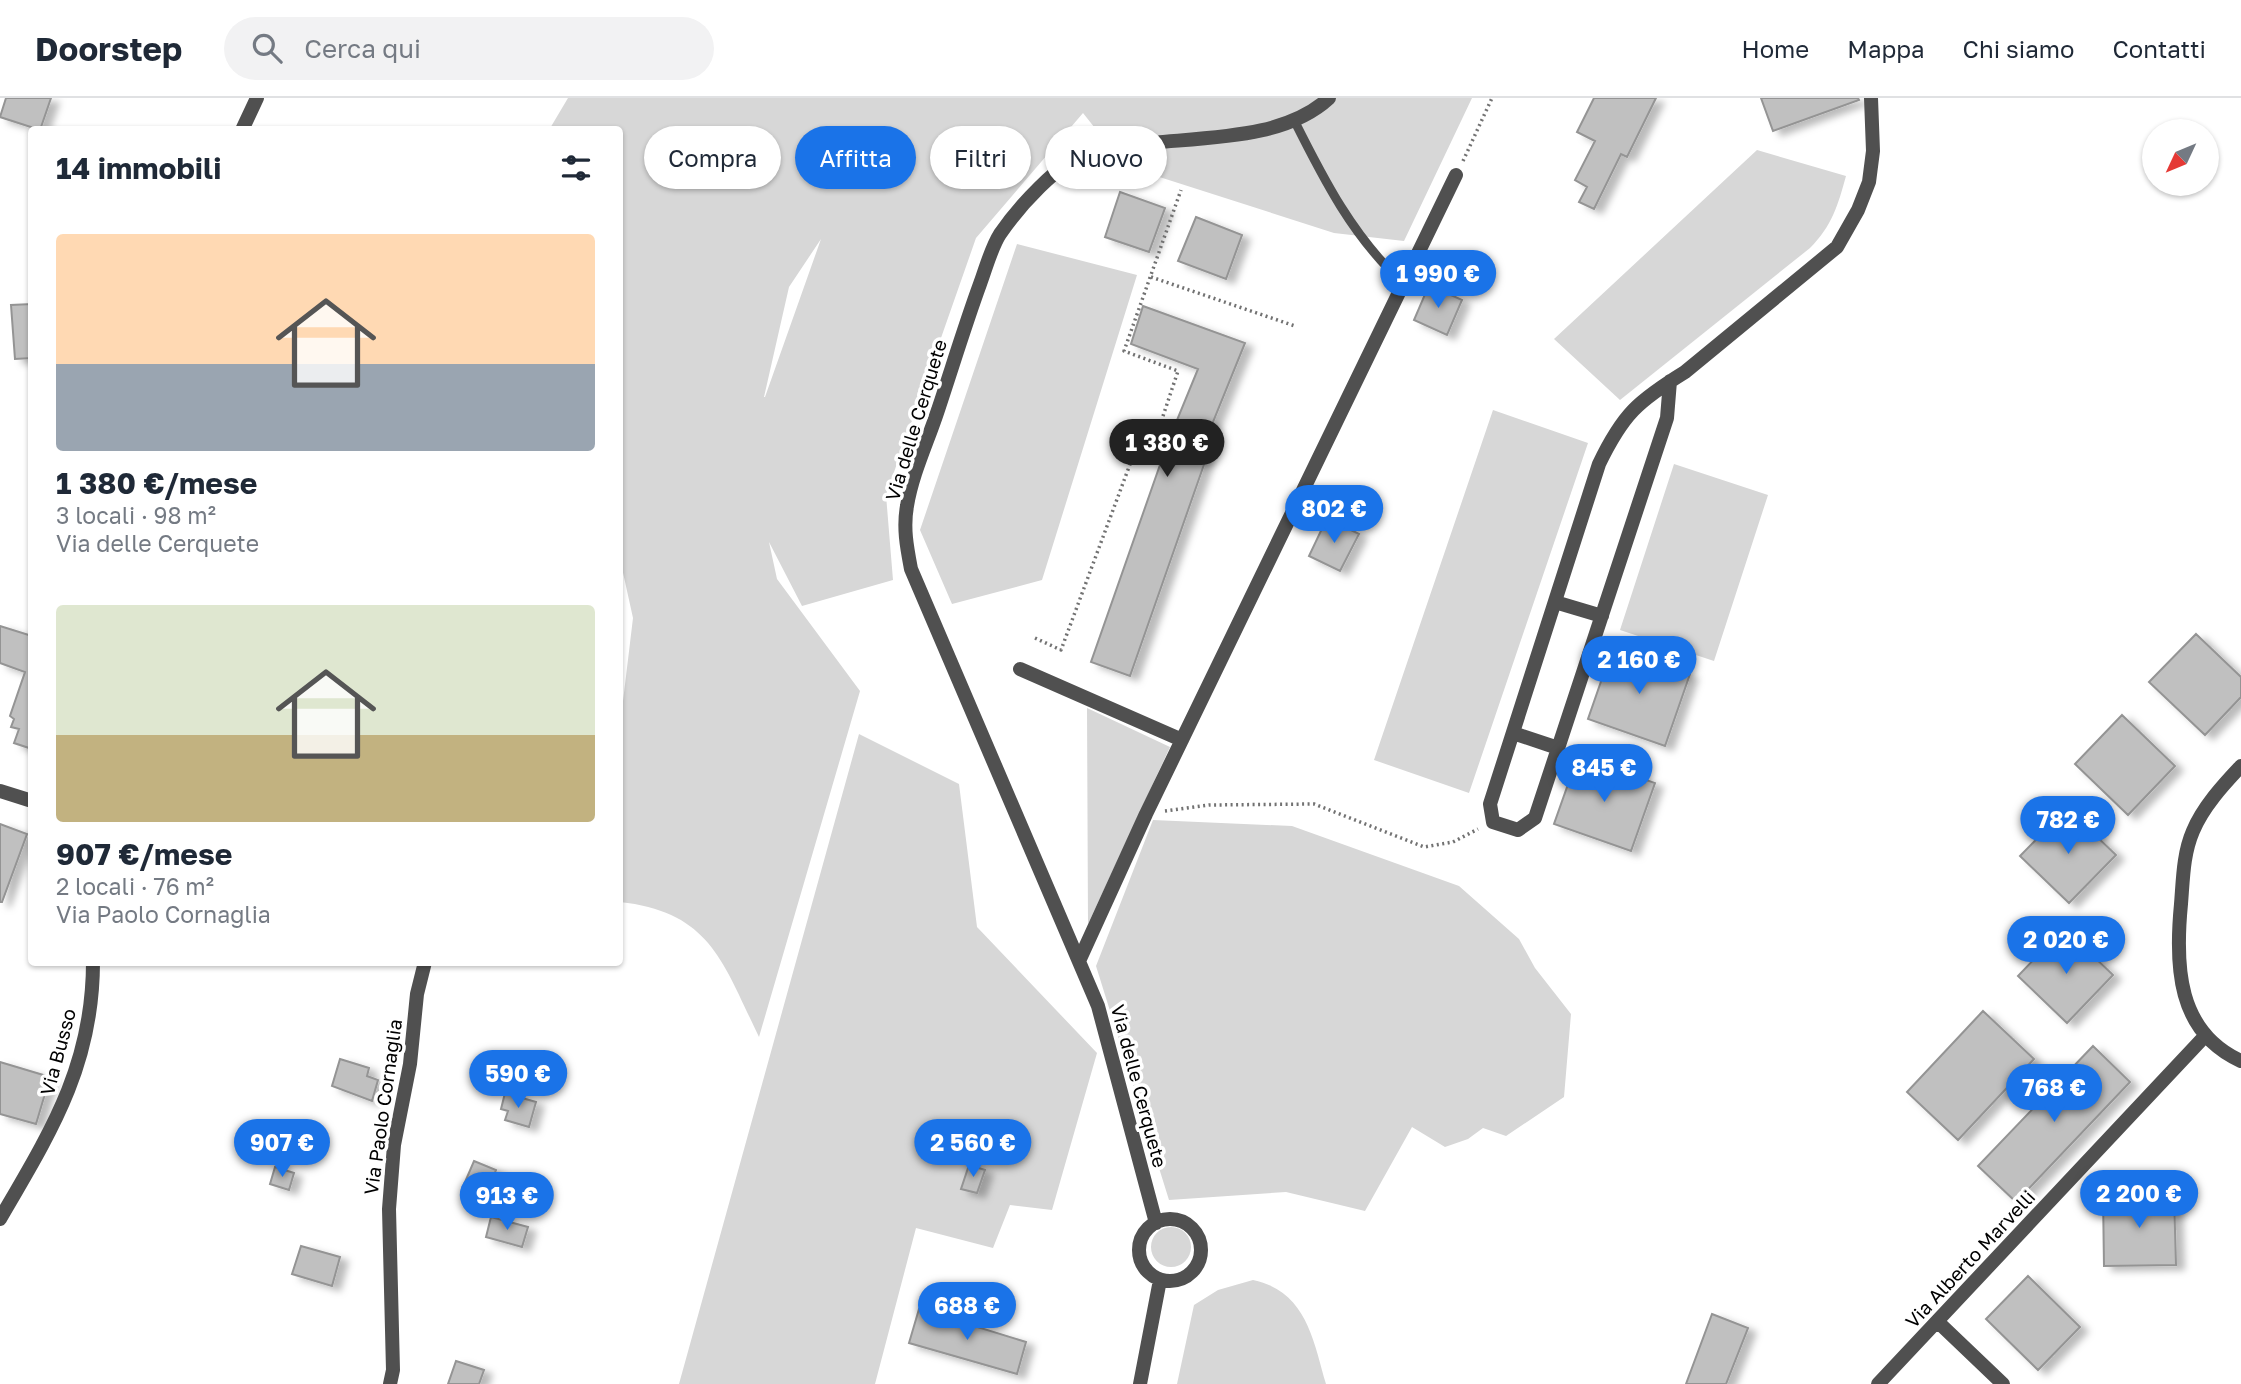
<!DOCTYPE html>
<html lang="it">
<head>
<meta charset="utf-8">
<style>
  :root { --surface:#fff; --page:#f2f2f3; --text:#1f2937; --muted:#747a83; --line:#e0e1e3; --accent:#1a73e8 }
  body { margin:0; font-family:"Golos Text",sans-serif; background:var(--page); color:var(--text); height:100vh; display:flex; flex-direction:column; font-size:26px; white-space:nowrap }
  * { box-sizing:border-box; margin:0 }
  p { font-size:23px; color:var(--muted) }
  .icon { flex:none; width:38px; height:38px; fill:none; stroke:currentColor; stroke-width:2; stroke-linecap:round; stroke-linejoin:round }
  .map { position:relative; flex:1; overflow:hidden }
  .panel { position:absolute; left:28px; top:28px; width:595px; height:840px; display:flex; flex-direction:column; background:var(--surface); border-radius:7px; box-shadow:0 2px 5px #0004 }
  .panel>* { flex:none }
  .hud { position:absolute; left:644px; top:28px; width:665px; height:63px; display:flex; gap:14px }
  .needle { width:46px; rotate:226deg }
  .tools { position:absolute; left:2142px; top:21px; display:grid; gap:14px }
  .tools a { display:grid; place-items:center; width:77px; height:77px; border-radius:50%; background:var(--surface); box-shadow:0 2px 5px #0004; font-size:35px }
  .price { position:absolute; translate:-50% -60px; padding:0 16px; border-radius:24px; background:var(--accent); color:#fff; font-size:23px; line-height:46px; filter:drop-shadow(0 2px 4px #0008) }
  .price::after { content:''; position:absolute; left:50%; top:42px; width:21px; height:16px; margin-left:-10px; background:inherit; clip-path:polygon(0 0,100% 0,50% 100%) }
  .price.on { background:#222; color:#fff }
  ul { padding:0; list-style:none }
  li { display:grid; align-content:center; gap:14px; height:371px; padding:0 28px }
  li span { display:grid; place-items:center; height:217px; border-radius:7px; color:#555 }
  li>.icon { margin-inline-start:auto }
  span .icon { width:126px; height:126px; fill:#fffc; stroke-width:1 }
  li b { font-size:30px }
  h2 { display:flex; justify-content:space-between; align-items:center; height:84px; padding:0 28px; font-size:30px }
  .pill { padding:0 24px; border-radius:32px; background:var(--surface); box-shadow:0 2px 5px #0004; font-size:24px; line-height:63px }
  .pill.on { background:var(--accent); color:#fff }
  header { display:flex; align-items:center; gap:42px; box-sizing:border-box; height:98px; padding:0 35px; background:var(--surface); border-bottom:2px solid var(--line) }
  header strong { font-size:33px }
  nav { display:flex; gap:38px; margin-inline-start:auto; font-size:24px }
  .search { width:490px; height:63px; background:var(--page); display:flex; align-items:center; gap:18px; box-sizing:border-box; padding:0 24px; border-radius:38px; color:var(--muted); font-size:26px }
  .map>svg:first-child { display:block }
  .green { fill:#d7d7d7; fill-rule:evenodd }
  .building { fill:#c0c0c0; stroke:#949494; stroke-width:2; filter:url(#shadow) }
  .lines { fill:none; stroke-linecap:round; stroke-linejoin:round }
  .path { stroke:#727272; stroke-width:3.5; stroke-dasharray:2 3.5; stroke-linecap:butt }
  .service { stroke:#505050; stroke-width:9 }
  .minor { stroke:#505050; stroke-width:14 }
  .labels { text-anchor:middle; stroke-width:7; stroke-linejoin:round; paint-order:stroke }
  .street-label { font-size:19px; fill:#000; stroke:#fff }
</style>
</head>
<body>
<header>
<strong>Doorstep</strong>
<div class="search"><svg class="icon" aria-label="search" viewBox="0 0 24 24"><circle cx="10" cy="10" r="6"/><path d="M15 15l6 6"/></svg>Cerca qui</div>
<nav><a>Home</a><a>Mappa</a><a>Chi siamo</a><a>Contatti</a></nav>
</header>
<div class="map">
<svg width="2241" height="1286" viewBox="0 0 2241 1286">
  <defs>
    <filter id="shadow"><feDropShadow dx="8" dy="4.5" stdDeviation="3.5" flood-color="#0004"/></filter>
  </defs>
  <rect width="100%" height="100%" fill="#fff"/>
  <!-- green -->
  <path class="green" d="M568,0H1472L1404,143L1334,135L1125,68L1083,15L976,140L886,397L893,482L802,508L769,444L777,481L860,593L759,939C723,865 711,814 620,804V628L633,520L620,461V32H549ZM821,141L765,299H764L789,189Z
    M1757,52L1846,78C1838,107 1832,128 1810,150L1620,302L1554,241Z
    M1017,146L1137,177L1042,482L952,506L920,432Z
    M1493,312L1588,345L1469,695L1374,662Z
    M1674,366L1768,397L1714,563L1620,532Z
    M1087,610L1170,649L1088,826Z
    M859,636L959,686L977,829L1097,955L1052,1112L1010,1107L993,1150L916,1130L875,1286H679Z
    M1153,722L1292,728L1459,788L1519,841L1535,870L1571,916L1564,999L1506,1038L1483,1030L1468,1041L1445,1049L1412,1029L1365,1113L1286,1094L1169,1102L1096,868Z
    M1151 1149a20 20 0 1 1 40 0a20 20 0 1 1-40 0Z
    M1253,1182C1306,1193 1313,1241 1326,1286H1177L1194,1207L1218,1192Z"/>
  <!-- building -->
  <path class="building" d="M6,0H51L40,32L0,19Z
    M1594,0H1656L1627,59L1621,56L1594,111L1579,104L1587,89L1575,82L1595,43L1577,34Z
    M1761,0H1858L1859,2L1773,33Z
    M1120,94L1165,110L1149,154L1105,139Z
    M1196,119L1242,137L1226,181L1178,163Z
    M1429,187L1462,202L1447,237L1414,222Z
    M32,206V260L15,261L11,207Z
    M1143,208L1245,245L1200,356L1207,358L1130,578L1091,564L1168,344L1198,271L1131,246Z
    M1327,420L1359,436L1340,473L1309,458Z
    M0,528L32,538V651L14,645L19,631L11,629L14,621L10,618L25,574L0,565Z
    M2196,536L2241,579V599L2205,637L2149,584Z
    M1613,549L1690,576L1665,648L1588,621Z
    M2122,617L2175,668L2128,717L2075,666Z
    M1578,658L1655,685L1631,753L1554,726Z
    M2067,710L2116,757L2069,805L2020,758Z
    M0,726L27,736L2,804H0Z
    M2064,830L2113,877L2067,925L2018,878Z
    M1983,913L2034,961L1958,1042L1907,994Z
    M2093,948L2130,984L2016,1104L1978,1068Z
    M340,961L369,970L367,978L378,982L372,1003L332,988Z
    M0,964L50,979L36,1026L0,1016Z
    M505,995L536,1004L529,1029L505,1022L508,1013L501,1011Z
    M474,1063L496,1072L485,1100L462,1091Z
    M969,1067L985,1072L977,1095L961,1091Z
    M275,1069L294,1075L289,1092L270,1086Z
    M2174,1096L2176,1167L2104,1168L2103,1097Z
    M491,1119L528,1129L522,1149L486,1139Z
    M301,1148L340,1159L332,1188L292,1176Z
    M2028,1178L2080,1229L2038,1272L1986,1221Z
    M919,1211L1026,1244L1017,1276L909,1245Z
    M1712,1216L1748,1230L1726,1286H1686Z
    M456,1263L484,1272L479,1286H448Z"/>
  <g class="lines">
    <!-- path -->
    <path class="path" d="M1463,63L1492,0
      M1151,179L1295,228
      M1156,339L1178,273L1124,253L1181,92
      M1035,540L1061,552L1142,334
      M1165,713L1209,707L1314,706L1424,749L1453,744L1478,731"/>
    <!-- service -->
    <path class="service" d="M1294,22C1324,82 1353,139 1403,185"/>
    <!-- minor -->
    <path class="minor" d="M242,32L257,0
      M1670,283L1667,320L1535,720L1518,732L1493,724L1490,706L1599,366C1623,316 1638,303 1685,274L1837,149L1858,112L1869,84L1873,53L1871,0
      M1555,504L1602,518
      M1020,571L1182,642
      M1513,635L1558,650
      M2241,668C2223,687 2203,709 2193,733C2183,756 2183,782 2181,806C2175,868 2177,934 2241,963
      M0,693L32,703
      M1079,863L1146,716L1456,77
      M0,1121C50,1035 93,968 93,864
      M1139 1152a31 31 0 1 1 62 0a31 31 0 1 1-62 0Z
      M1156,1125L1098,908L911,471C907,450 903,430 907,408C912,376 928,343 938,312C952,270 965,227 980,186C986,170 991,150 1000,136C1017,111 1059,63 1089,55C1162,34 1272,53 1329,0
      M1938,1224L2003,1286
      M390,1286L393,1272L389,1111L394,1047L410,966L417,896L425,864
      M1140,1286L1160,1182
      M1878,1286L2205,938"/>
  </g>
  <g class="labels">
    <!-- street labels -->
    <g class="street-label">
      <text transform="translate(916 322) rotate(-73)" y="7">Via delle Cerquete</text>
      <text transform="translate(58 954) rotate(-75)" y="7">Via Busso</text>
      <text transform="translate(1139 988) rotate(75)" y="7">Via delle Cerquete</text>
      <text transform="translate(383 1009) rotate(-82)" y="7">Via Paolo Cornaglia</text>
      <text transform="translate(1970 1161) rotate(-47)" y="7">Via Alberto Marvelli</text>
    </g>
  </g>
</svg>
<div class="tools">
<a><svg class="needle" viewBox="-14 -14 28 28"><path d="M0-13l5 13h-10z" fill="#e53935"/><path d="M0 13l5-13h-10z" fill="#747a83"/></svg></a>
</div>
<b class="price" style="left:1438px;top:212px">1 990 €</b>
<b class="price on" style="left:1167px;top:381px">1 380 €</b>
<b class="price" style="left:1334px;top:447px">802 €</b>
<b class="price" style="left:1639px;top:598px">2 160 €</b>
<b class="price" style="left:1604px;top:706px">845 €</b>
<b class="price" style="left:2068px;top:758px">782 €</b>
<b class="price" style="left:2066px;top:878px">2 020 €</b>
<b class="price" style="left:518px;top:1012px">590 €</b>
<b class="price" style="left:2054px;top:1026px">768 €</b>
<b class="price" style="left:282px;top:1081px">907 €</b>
<b class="price" style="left:973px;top:1081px">2 560 €</b>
<b class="price" style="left:2139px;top:1132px">2 200 €</b>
<b class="price" style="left:507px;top:1134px">913 €</b>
<b class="price" style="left:967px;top:1244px">688 €</b>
<div class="hud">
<a class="pill">Compra</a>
<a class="pill on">Affitta</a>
<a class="pill">Filtri</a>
<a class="pill">Nuovo</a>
</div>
<section class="panel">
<h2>14 immobili<svg class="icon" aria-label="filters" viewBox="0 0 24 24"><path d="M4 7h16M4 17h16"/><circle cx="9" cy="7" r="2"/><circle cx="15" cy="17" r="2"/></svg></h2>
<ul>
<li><span style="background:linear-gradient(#ffd9b3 60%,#9aa5b1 0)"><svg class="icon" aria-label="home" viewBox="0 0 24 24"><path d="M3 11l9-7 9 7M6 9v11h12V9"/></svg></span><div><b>1 380 €/mese</b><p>3 locali · 98 m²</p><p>Via delle Cerquete</p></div></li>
<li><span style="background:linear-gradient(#dfe7d0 60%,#c2b280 0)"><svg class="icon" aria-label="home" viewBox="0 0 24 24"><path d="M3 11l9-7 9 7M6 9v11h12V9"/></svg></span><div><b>907 €/mese</b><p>2 locali · 76 m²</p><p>Via Paolo Cornaglia</p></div></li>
</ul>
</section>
</div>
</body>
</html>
